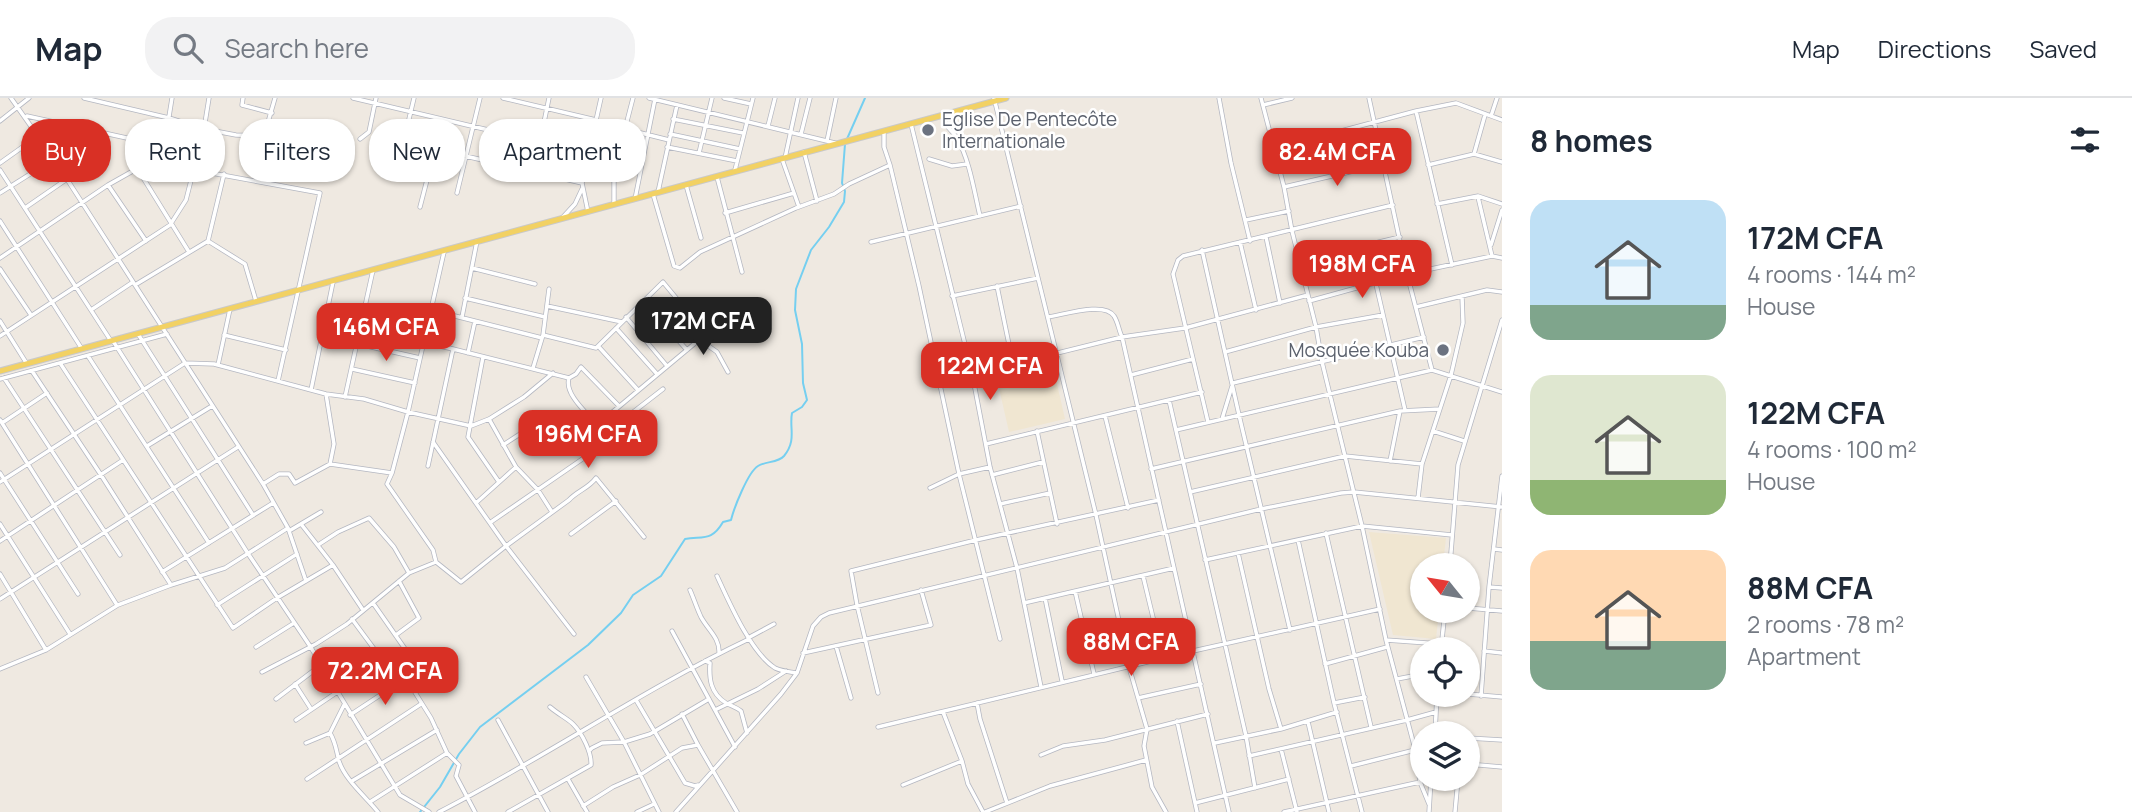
<!DOCTYPE html>
<html lang="en">
<head>
<meta charset="utf-8">
<style>
  :root { --surface:#fff; --page:#f2f2f3; --text:#1f2937; --muted:#747a83; --line:#e0e1e3; --accent:#d93025 }
  body { margin:0; font-family:Manrope,sans-serif; background:var(--page); color:var(--text); height:100vh; display:flex; flex-direction:column; font-size:26px; white-space:nowrap }
  * { box-sizing:border-box; margin:0 }
  p { font-size:23px; color:var(--muted) }
  .icon { flex:none; width:38px; height:38px; fill:none; stroke:currentColor; stroke-width:2; stroke-linecap:round; stroke-linejoin:round }
  .map { position:relative; flex:1; overflow:hidden }
  .drawer { display:flex; flex-direction:column; background:var(--surface); width:630px }
  .drawer>* { flex:none }
  .guide { position:absolute; left:21px; top:21px; width:665px; height:63px; display:flex; gap:14px }
  .needle { width:46px; rotate:300deg }
  .controls { position:absolute; left:1410px; top:455px; display:grid; gap:14px }
  .controls a { display:grid; place-items:center; width:70px; height:70px; border-radius:50%; background:var(--surface); box-shadow:0 2px 5px #0004; font-size:35px }
  .price { position:absolute; translate:-50% -60px; padding:0 16px; border-radius:14px; background:var(--accent); color:#fff; font-size:23px; line-height:46px; filter:drop-shadow(0 2px 4px #0008) }
  .price::after { content:''; position:absolute; left:50%; top:42px; width:21px; height:16px; margin-left:-10px; background:inherit; clip-path:polygon(0 0,100% 0,50% 100%) }
  .price.current { background:#222; color:#fff }
  ul { padding:0; list-style:none }
  li { display:flex; align-items:center; gap:21px; height:175px; padding:0 28px }
  li span { display:grid; place-items:center; flex:none; width:196px; height:140px; border-radius:21px; color:#555 }
  li>.icon { margin-inline-start:auto }
  span .icon { width:84px; height:84px; fill:#fffc; stroke-width:1 }
  li b { font-size:30px }
  h2 { display:flex; justify-content:space-between; align-items:center; height:84px; padding:0 28px; font-size:30px }
  .pill { padding:0 24px; border-radius:28px; background:var(--surface); box-shadow:0 2px 5px #0004; font-size:24px; line-height:63px }
  .pill.current { background:var(--accent); color:#fff }
  header { display:flex; align-items:center; gap:42px; box-sizing:border-box; height:98px; padding:0 35px; background:var(--surface); border-bottom:2px solid var(--line) }
  header strong { font-size:33px }
  nav { display:flex; gap:38px; margin-inline-start:auto; font-size:24px }
  .search { width:490px; height:63px; background:var(--page); display:flex; align-items:center; gap:18px; box-sizing:border-box; padding:0 24px; border-radius:28px; color:var(--muted); font-size:26px }
  main { display:flex; flex:1; min-height:0 }
  .map>svg:first-child { display:block }
  .education { fill:#f0e6d1 }
  .lines { fill:none; stroke-linecap:round; stroke-linejoin:round }
  .stream { stroke:#75cff0; stroke-width:2 }
  .minor-casing { stroke:#b4b7c1; stroke-width:5 }
  .major-casing { stroke:#c9c9c9; stroke-width:7 }
  .minor { stroke:#fff; stroke-width:3.5 }
  .major { stroke:#f2d163; stroke-width:5 }
  .worship-dot { fill:#6b7280; stroke:#fff; stroke-width:2.5 }
  .labels { text-anchor:middle; stroke-width:5; stroke-linejoin:round; paint-order:stroke }
  .worship-label { font-size:19px; fill:#5b616d; stroke:#fff; text-anchor:start }
</style>
</head>
<body>
<header>
<strong>Map</strong>
<div class="search"><svg class="icon" aria-label="search" viewBox="0 0 24 24"><circle cx="10" cy="10" r="6"/><path d="M15 15l6 6"/></svg>Search here</div>
<nav><a>Map</a><a>Directions</a><a>Saved</a></nav>
</header>
<main>
<div class="map">
<svg width="1502" height="714" viewBox="0 0 1502 714">
  <rect width="100%" height="100%" fill="#efe9e1"/>
  <!-- education -->
  <path class="education" d="M1052,264L1065,321L1009,334L996,277Z
    M1369,434L1446,440L1443,467H1423V513H1439L1436,541L1393,537Z"/>
  <g class="lines">
    <!-- stream -->
    <path class="stream" d="M847,41L865,0
      M420,714L440,689L459,656L480,629L588,547L621,515L633,497L661,478L685,441C704,438 712,443 723,424L731,422C734,410 748,374 758,368C766,363 778,365 784,358C797,342 789,330 792,315L802,309L807,302L803,285L802,246L795,212L796,191L811,152L829,129L844,104L845,93L842,85L845,46"/>
    <defs>
      <path id="minor" d="M11,0L54,61L263,386L288,430L306,483
        M84,0L169,20L204,31L236,37L264,38L275,0
        M243,0L242,7L272,15
        M353,0L539,44
        M414,0L404,42L435,51L582,85
        M503,0L596,22
        M649,0L835,45
        M724,0L751,6
        M994,0L1096,417L1129,569L1147,631L1144,648L1152,689L1166,714
        M1219,0L1231,65L1250,143
        M1261,0L1284,89L1292,133L1316,229L1322,264L1362,428L1386,542L1415,651L1420,684L1429,706
        M1369,0L1407,176L1432,272
        M1263,7L1292,0
        M1416,13L1452,167
        M943,17C947,33 951,30 957,40C970,63 974,93 980,118
        M27,18L163,48
        M1491,18L1497,0
        M673,21L743,35
        M0,23L29,0
        M911,26L972,275L990,369L1017,470L1041,589
        M595,27L625,31L669,42
        M768,28L775,0
        M884,33V49L890,67L919,188L959,376L1000,541
        M1341,33L1416,13L1456,5L1502,22
        M670,36L740,51
        M801,36L810,0
        M360,41L369,34L376,0
        M827,43L836,0
        M667,49L737,63
        M804,54L817,103
        M699,55L712,0
        M163,56L172,0
        M1474,56L1502,64
        M785,60L798,0
        M782,61L799,109
        M929,61L952,68L967,66
        M0,65L38,38
        M1428,67L1474,56L1485,17
        M137,70L189,154
        M0,72L111,243
        M195,72L320,95L278,283
        M735,72L753,0
        M534,73L549,0
        M717,79L742,174
        M108,87L146,143
        M686,87L701,140
        M1284,89L1384,66
        M658,94L677,7
        M0,95L54,61
        M457,95L480,0
        M653,96L674,168L680,170L700,154L796,110L834,96L849,86L890,67
        M1478,99L1492,158
        M635,101L655,1
        M614,105V84L622,58L625,31L633,0
        M1437,106L1478,98L1502,106
        M420,109L435,51
        M25,110L67,81
        M588,114L582,85L601,0
        M725,115L794,95
        M563,119L575,106L582,91
        M1246,122L1289,113
        M0,123L82,251
        M1266,139L1280,205
        M208,143L245,166L256,203
        M871,144L1021,108
        M1240,144L1256,212
        M1491,147L1502,112
        M1202,152L1239,317L1290,532
        M444,154L408,314L392,375L387,386L433,452L436,464L461,484L506,448L574,536
        M0,160L108,87L163,56L196,65
        M1300,163L1400,139
        M472,170L535,186
        M0,171L31,217
        M1376,186L1405,312
        M135,187L208,143L224,76
        M997,188L1013,266
        M952,198L1038,180
        M465,200L545,219
        M643,203L687,252
        M1309,203L1407,176L1492,158L1502,160
        M547,208L622,224
        M1416,209L1487,192L1502,194
        M91,212L133,184
        M431,212L542,240
        M462,219L477,143
        M626,219L667,268
        M1048,219C1063,217 1105,203 1114,218C1118,224 1119,233 1122,239L1229,714
        M0,223L27,266
        M326,223L453,251L569,280
        M616,230L657,276
        M138,236L253,417
        M224,237L286,252
        M543,237L596,250L663,184L706,236L707,247L717,254L728,274
        M0,238L170,127L186,102L204,31L209,0
        M113,243L247,454L310,548L400,697L429,714
        M358,246L420,260
        M598,248L638,292
        M1225,254L1316,229L1383,217
        M468,255L475,223
        M88,258L209,445
        M483,259L468,339L499,384
        M60,265L233,530L277,500L333,467
        M218,267L230,211
        M533,270L543,237L549,191
        M352,271L415,285
        M32,273L101,377L171,487
        M1131,277L1193,261
        M4,280L120,457
        M0,281L167,236
        M930,283L1013,266L1122,239L1185,230L1308,197
        M311,292L333,184
        M345,299L373,172
        M1169,302L1246,638L1255,690
        M619,308L581,269L576,276L569,280C564,296 587,315 597,327L706,236
        M1105,318L1128,410
        M489,321L516,369L538,392L552,414
        M1222,321L1233,285L1424,239
        M0,322L117,507
        M1208,324L1173,176L1178,162L1183,158L1393,107
        M2,325L47,295
        M1176,332L1432,272L1502,294
        M1037,333L1057,426
        M1433,333L1464,343
        M433,344L506,448L569,402C577,393 589,390 596,380L644,439
        M986,346L1202,294
        M503,347L551,316
        M147,348L212,308
        M1390,363L1400,313
        M330,366L392,375
        M428,368L453,251
        M1151,371L1400,313L1440,311
        M0,375L78,496
        M992,377L1043,364
        M0,384L185,265L214,266L326,296L364,301L408,314L471,328L489,321L524,299L553,275
        M263,386L279,376H289L295,385L330,366L334,346L326,296
        M930,390L959,376L990,369
        M1190,394L1345,358L1422,366
        M1418,400L1422,366L1451,277L1463,225L1462,198
        M476,405L516,369
        M1000,406L1050,395
        M491,424L594,353L605,336L663,291
        M0,426L70,536
        M301,426L333,467L363,512
        M289,433L321,414
        M1326,435L1371,629
        M571,436L616,403
        M1298,442L1334,605L1362,714
        M0,443L123,362
        M318,447L338,434L369,420L394,449L409,475
        M1494,451L1502,452
        M1238,455L1269,591L1281,631
        M1205,462L1362,428L1452,437
        M1450,467L1458,367L1502,222
        M162,474L273,405
        M0,476L46,552
        M717,478C729,504 751,555 775,570C781,573 790,574 797,575
        M1143,478L1163,561
        M1489,489L1502,490
        M690,492C694,501 697,511 701,519C708,532 720,540 719,555
        M1075,493L1094,576
        M1045,500L1062,583
        M0,501L238,349
        M373,505L417,568
        M1024,505L1174,470
        M217,507L297,456
        M1468,510L1502,513
        M672,533L735,649
        M396,537L419,520L399,483
        M748,540L774,526
        M1386,542L1441,546
        M836,548L851,600
        M256,549L294,525
        M1441,551L1445,513
        M1484,553L1502,555
        M803,555L931,527L921,492
        M705,563L710,565C709,580 710,595 726,605C731,608 736,609 741,613L747,635
        M1325,566L1387,549
        M0,571L46,552L118,507L171,487L225,470L288,430
        M262,574L316,546L347,526L409,475L436,464
        M586,579L624,644L659,714
        M1397,581L1423,576
        M295,586L311,611
        M878,595L857,507L851,473L976,442L1159,402
        M1468,596L1502,599
        M1481,598L1489,489L1502,378
        M1138,600L1201,586
        M276,601L321,567
        M636,602L685,685L695,688L698,687
        M977,605L980,621L1007,705
        M1334,605L1365,599
        M715,612L758,591L786,573
        M943,614L962,663L968,686L983,714
        M682,616L698,647L737,714
        M350,617L406,580L431,620L447,655L459,667L456,678L475,714
        M296,622L383,563L352,521
        M498,622L548,714
        M1177,623L1197,714
        M1308,624L1329,714
        M878,629L1193,553L1380,511
        M330,635C336,645 336,652 339,663C345,682 366,699 378,714
        M1435,635L1437,597
        M1468,640L1502,642
        M306,645L330,635L344,607
        M1215,645L1281,631L1337,614
        M1281,651L1297,714
        M589,653L592,650L602,645L624,644L650,636L709,601
        M1041,657L1063,648L1105,642L1208,616
        M1249,658L1407,622L1436,614
        M1468,666L1502,669
        M1351,668L1423,650
        M307,681L421,606
        M568,681L587,714
        M352,683L437,632
        M903,687L962,663
        M370,704L447,655
        M1195,705L1289,681
        M583,708L613,689L640,677L682,650L698,647
        M439,714C544,660 642,592 749,541
        M508,714L591,667C592,655 582,635 573,626C568,621 558,616 550,609
        M637,714L654,706
        M676,714L781,596L797,575L813,528L821,519L829,515L1261,411L1341,395L1354,394L1502,409
        M985,714L1050,688L1146,662
        M1284,714L1420,684
        M1429,714L1431,681
        M1455,714L1458,681"/>
      <path id="major" d="M0,273L1006,0"/>
    </defs>
    <!-- minor casing -->
    <use href="#minor" class="minor-casing"/>
    <!-- major casing -->
    <use href="#major" class="major-casing"/>
    <!-- minor -->
    <use href="#minor" class="minor"/>
    <!-- major -->
    <use href="#major" class="major"/>
  </g>
  <!-- markers -->
  <g class="worship-dot">
    <circle cx="928" cy="32" r="7"/>
    <circle cx="1443" cy="252" r="7"/>
  </g>
  <g class="labels">
    <!-- worship labels -->
    <g class="worship-label">
      <text x="942" y="28">Eglise De Pentecôte<tspan x="942" dy="22">Internationale</tspan></text>
      <text x="1429" y="259" text-anchor="end">Mosquée Kouba</text>
    </g>
  </g>
</svg>
<div class="controls">
<a><svg class="needle" viewBox="-14 -14 28 28"><path d="M0-13l5 13h-10z" fill="#e53935"/><path d="M0 13l5-13h-10z" fill="#747a83"/></svg></a>
<a><svg class="icon" aria-label="locate" viewBox="0 0 24 24"><circle cx="12" cy="12" r="6"/><path d="M12 2v4M12 18v4M2 12h4M18 12h4"/></svg></a>
<a><svg class="icon" aria-label="layers" viewBox="0 0 24 24"><path d="M12 4l9 5-9 5-9-5zM3 14l9 5 9-5"/></svg></a>
</div>
<b class="price" style="left:1337px;top:90px">82.4M CFA</b>
<b class="price" style="left:1362px;top:202px">198M CFA</b>
<b class="price current" style="left:703px;top:259px">172M CFA</b>
<b class="price" style="left:386px;top:265px">146M CFA</b>
<b class="price" style="left:990px;top:304px">122M CFA</b>
<b class="price" style="left:588px;top:372px">196M CFA</b>
<b class="price" style="left:1131px;top:580px">88M CFA</b>
<b class="price" style="left:385px;top:609px">72.2M CFA</b>
<div class="guide">
<a class="pill current">Buy</a>
<a class="pill">Rent</a>
<a class="pill">Filters</a>
<a class="pill">New</a>
<a class="pill">Apartment</a>
</div>
</div>
<section class="drawer">
<h2>8 homes<svg class="icon" aria-label="filters" viewBox="0 0 24 24"><path d="M4 7h16M4 17h16"/><circle cx="9" cy="7" r="2"/><circle cx="15" cy="17" r="2"/></svg></h2>
<ul>
<li><span style="background:linear-gradient(#bfe0f5 75%,#7fa58c 0)"><svg class="icon" aria-label="home" viewBox="0 0 24 24"><path d="M3 11l9-7 9 7M6 9v11h12V9"/></svg></span><div><b>172M CFA</b><p>4 rooms · 144 m²</p><p>House</p></div></li>
<li><span style="background:linear-gradient(#dfe7d0 75%,#8fb573 0)"><svg class="icon" aria-label="home" viewBox="0 0 24 24"><path d="M3 11l9-7 9 7M6 9v11h12V9"/></svg></span><div><b>122M CFA</b><p>4 rooms · 100 m²</p><p>House</p></div></li>
<li><span style="background:linear-gradient(#ffd9b3 65%,#7fa58c 0)"><svg class="icon" aria-label="home" viewBox="0 0 24 24"><path d="M3 11l9-7 9 7M6 9v11h12V9"/></svg></span><div><b>88M CFA</b><p>2 rooms · 78 m²</p><p>Apartment</p></div></li>
</ul>
</section>
</main>
</body>
</html>
